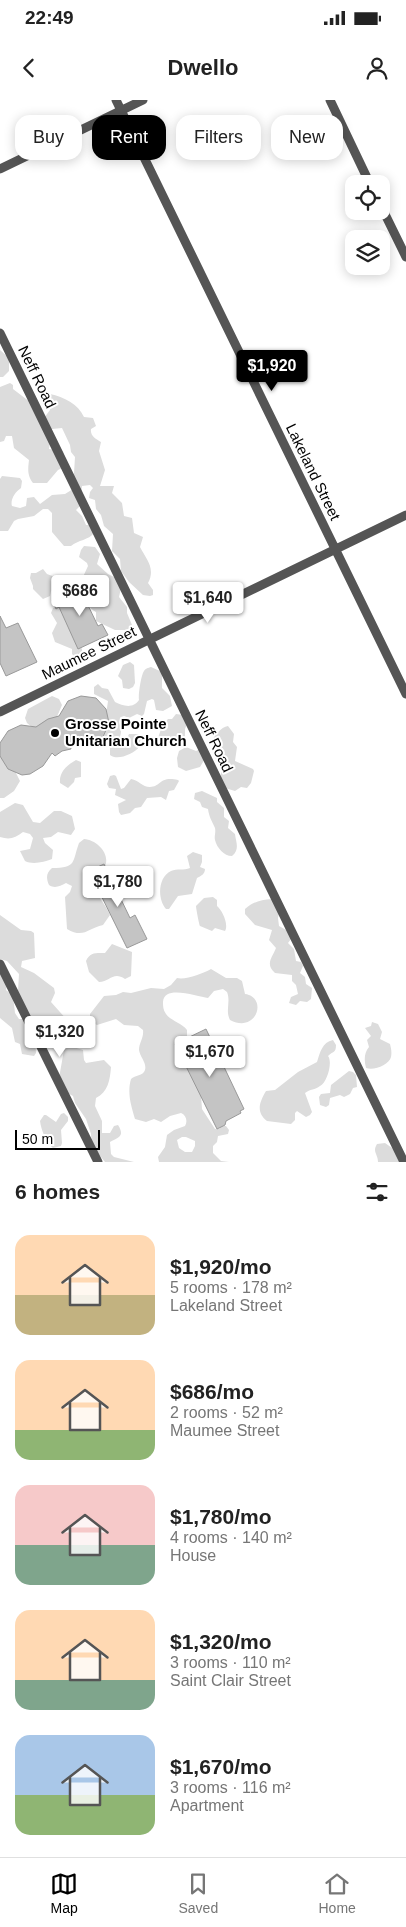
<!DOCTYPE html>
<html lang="en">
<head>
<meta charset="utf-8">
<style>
  :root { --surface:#fff; --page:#f6f6f6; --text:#222; --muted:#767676; --line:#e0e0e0; --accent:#000 }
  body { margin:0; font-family:Arial,sans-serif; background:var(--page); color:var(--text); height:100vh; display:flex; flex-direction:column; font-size:19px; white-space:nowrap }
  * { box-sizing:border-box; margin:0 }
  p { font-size:16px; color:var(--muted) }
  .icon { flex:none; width:28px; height:28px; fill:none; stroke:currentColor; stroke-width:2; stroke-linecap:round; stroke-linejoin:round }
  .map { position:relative; height:1062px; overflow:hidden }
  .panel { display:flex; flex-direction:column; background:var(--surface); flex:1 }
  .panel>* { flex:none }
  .top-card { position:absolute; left:15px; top:15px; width:376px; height:45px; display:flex; gap:10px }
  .fabs { position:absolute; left:345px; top:75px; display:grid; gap:10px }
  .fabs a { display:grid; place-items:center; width:45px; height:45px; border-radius:10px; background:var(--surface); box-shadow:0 2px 12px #0003; font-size:25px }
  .scale { position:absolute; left:15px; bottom:12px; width:85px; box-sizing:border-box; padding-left:5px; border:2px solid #000; border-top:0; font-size:14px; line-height:18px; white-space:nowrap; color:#000; -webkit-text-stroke:4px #fff; paint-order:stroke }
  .price { position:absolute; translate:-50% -42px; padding:0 11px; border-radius:5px; background:#fff; color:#222; font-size:16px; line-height:32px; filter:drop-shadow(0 1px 2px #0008) }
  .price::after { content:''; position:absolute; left:50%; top:30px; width:15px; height:11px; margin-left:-8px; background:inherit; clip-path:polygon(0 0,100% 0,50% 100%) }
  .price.on { background:var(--accent); color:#fff }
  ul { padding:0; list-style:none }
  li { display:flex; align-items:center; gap:15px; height:125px; padding:0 15px }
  li span { display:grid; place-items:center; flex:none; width:140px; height:100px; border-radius:15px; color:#555 }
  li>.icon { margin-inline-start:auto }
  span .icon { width:60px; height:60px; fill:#fffc; stroke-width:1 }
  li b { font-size:21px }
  h2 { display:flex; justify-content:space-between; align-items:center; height:60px; padding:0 15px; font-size:21px }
  .pill { padding:0 18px; border-radius:15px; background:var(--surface); box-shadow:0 2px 12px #0003; font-size:18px; line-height:45px }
  .pill.on { background:var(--accent); color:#fff }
  .status { display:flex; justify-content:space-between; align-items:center; height:35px; padding:0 25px; background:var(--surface); direction:ltr }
  .status svg { height:14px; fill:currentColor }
  header { display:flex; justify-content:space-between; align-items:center; height:65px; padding:0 15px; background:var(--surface); font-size:22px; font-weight:700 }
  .dock { display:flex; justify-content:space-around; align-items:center; height:70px; border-top:1px solid var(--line); background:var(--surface); font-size:14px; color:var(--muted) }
  .dock a { display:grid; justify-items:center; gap:2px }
  .dock .on { color:var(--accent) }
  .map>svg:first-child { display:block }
  .green { fill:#dcdcdc; fill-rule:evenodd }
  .building { fill:#c4c4c4; stroke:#999 }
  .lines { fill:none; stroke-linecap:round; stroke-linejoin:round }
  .minor { stroke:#555; stroke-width:9 }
  .poi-dot { fill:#000; stroke:#fff; stroke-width:2 }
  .labels { text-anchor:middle; stroke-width:4; stroke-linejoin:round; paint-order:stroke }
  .street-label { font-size:15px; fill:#000; stroke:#fff }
  .poi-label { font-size:15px; font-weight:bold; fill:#000; stroke:#fff; text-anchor:start }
</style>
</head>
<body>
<div class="status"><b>22:49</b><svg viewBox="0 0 49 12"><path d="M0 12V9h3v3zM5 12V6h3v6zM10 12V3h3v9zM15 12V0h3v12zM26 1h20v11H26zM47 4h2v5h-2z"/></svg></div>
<header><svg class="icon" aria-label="back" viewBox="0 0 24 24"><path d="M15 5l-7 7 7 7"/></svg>Dwello<svg class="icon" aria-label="person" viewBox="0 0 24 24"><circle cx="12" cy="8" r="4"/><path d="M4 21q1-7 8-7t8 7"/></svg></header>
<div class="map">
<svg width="406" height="1062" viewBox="0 0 406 1062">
  <rect width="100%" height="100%" fill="#fff"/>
  <!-- green -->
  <path class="green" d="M0,250L9,258V271L3,277H0Z
    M10,283L13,285V289L30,302L44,318L50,310L48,296L50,294C64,297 78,304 84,317L93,318L96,326L91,329C90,336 96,339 101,342L99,351L105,370L100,386H114L112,393L122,403L124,416L132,418L134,433L143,437L140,447C146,459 156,468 148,483L153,490V495L150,496L143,495L129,482L121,471L120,459L112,451L113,434L104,426L101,415L96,409L95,400L89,398L90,392L93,388L90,385L82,386L80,406L76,410L82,416L86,425H89L94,433C89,440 78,440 71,446H64L52,432V413L48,409H43L34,416L18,419L14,421L8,431H0V379L2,376L20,378L22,381L21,388C15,392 10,400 12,406L20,408L26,406L27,398L34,397L40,404L52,395L65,394L73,389L75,357L71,352L70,345L62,328L52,329L49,349L63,351L66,366L58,370L47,383H33C27,375 28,369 29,360L14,348L12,336H6L4,341L0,342V287Z
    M84,446L95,447L100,454L97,464L108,474L116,478L121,488L119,497L127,507V513L132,525L130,530H115L96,521V512C90,509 85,502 84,495L91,492L94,487L91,483L85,484L82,479L88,466L87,463L79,457L81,450Z
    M43,469L47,474L55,477L57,487L55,490L51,491L50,496L43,499L33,489V486L30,478L31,473H36Z
    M59,506L65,518L66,523C73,528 83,547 83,555L75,557L72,554V549L55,542L52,533L57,523L51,513L53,508Z
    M130,562L134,565L135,583L133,587L129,589L123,588L122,580L118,576L123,565Z
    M151,567L162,572V588L170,596L172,606L163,611L156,610L154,600L152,599L147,601L144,614L142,616L137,614L129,618L124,616L121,617L119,622C122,632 122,634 116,644L117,647L123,646L129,634H138L141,639C140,640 139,646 139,647C134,654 117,661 110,655V647L104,638L105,630L112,625L111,622L108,621L106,615L108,601L94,594V587L98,584L102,588L108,589L115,602C123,606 133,609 139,600C138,596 141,575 144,571C146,568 148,568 151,567Z
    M52,596L59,599L62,605L56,619L39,627L33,628L27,623L25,618L28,609Z
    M176,614L183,615L188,621L185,629V637C179,646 164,648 158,638L162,626L168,619H172Z
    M228,626L234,634L233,642L237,647L235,661L253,669L254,671L251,683L247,688L241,687L235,691L225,688L220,683L221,672L225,669L228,660L216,659L214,656L217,652L211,643C214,636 221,627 228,626Z
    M186,647L196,651L201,649L206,657L200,667L186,671L178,667L177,658L179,651Z
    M0,653L14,669L20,681L14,691L4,698H0Z
    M76,660L81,662V677L75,678L74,682L68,688L60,683C59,672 67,665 76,660Z
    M114,675L116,676L121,689L124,688L131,679C139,680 142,687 150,687C161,687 159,676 178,680L179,681L174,690L169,691L166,700L161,697L147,698L141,707L135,708L130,713L121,715L119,712L118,704L126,700L115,695L116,689L109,688L107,684L110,676Z
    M202,691L217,698V702L224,708V717L229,721L228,728L235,734C236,742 240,750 232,756C224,756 217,748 215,740C214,736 216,733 215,728C212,721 209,717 208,709L202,707L200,702L194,699L195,693Z
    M15,703L23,705L33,722L40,723L54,711H61L72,716L75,729L71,735L58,732L51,737L43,738L45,743L53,750L52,759C44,762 33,765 25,761L20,751L30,749L33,738L30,734L23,732C15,738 10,740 0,737V712Z
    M84,739C98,740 113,756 103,770C100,775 96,777 94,783C95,795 106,804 110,815L103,825C88,828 84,839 67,829L65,797L70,792L72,786L66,783C60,786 55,789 49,785C46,778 46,773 52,768C77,768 72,762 79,743Z
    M193,752L202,755V762L200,767L205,769C205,774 201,776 197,778L192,794L178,796L169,809H166C157,799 158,777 171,771C177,768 184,771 190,768L187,756Z
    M213,797L217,800V806C222,810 229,824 225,831L215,828L212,831L200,826C199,824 196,808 196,806L204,798Z
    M272,799L279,813L278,818L279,826L288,831L291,839L288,843L294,849L296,861L301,862L303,866L300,873L305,877L306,884L312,888L311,899L307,902L300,901L296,905L289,903L291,897L298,894L296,885L292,881V875L275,873C265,864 272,858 276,848L269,840L272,830L255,825L245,814V809C253,802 260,800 272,799Z
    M0,815L21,830L31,831L34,833L35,858L22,861L21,867L34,873L54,888L55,893L51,902L68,921L70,939L67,944L57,943L49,945L46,936L42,935L40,928L34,926L36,953L34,956L22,954L20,944L15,942L12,928L0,918V863L8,879L6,890L13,896L15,913L19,919H27L18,891L19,874L7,861L0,859Z
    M112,844L132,852L131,876L125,879C113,871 110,882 99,882L89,872L86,861C90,852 96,853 105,853Z
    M211,869L226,878H237L242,881L245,894C268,897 257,934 230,920C225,910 231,902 227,892L223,889L214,891L208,898C198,897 164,884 163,902C163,906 163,910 166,914C171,921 182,923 187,930V937L184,942L187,954V969L192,974L201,995L202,1009L215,1029H219L221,1026H226L229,1030L228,1034L218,1036L217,1042L213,1046V1053L221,1061L229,1062H159L158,1057L165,1047L167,1035L174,1030L185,1026C188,1021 186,1015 181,1013L170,1016L161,1022L154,1019L146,1022L135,1019C131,1005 127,993 131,979C135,975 143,976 145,970C147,963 140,957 139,950C139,943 144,938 143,930L138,926L124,925L116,919L97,925L90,921V914L104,896L116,895L123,892L131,893L151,888L164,889L171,885L177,878C186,880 202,874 211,869ZM182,1037H186L195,1041V1046L192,1052H185L179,1048L177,1040Z
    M372,922L378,924L382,932L380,939L390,944C391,948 392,952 391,957C389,965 374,971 366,968C364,960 364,953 369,947L367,940L371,936L365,928L371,926Z
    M333,940L336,945C336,953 333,951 328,956C333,962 327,983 320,986C315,990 310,989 305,993L312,1012L310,1015L306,1017L297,1011L295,1013V1020L291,1024L267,1021C256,1012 259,1003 266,991L275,990L298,972L317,962C320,953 322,942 333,940Z
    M70,946L83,950L84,960L86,963L104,960L111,967C110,980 108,992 96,998L95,1006L102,1021V1033H110L114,1026L118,1025C125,1036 119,1037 110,1042L111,1054L114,1057L134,1062H105L92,1046L91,1034L86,1019L75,1003L73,996L62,990L59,978L64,950Z
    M349,971L353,972L356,975L357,987L353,988L350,994L344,997L340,995L330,998L329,1005L326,1007L320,1005L319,997L321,994L330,993L331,985Z
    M64,1013L68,1017V1021L61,1030L62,1043L61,1046L53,1048C46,1043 41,1029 40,1021L44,1015H46L56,1022L61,1014Z
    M385,1043L395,1050L404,1062H378C378,1054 372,1052 377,1044Z"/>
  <!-- building -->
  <path class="building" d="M85,484L89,493L83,495L98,526L102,524L108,535L78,549L59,507L56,509L52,500Z
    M0,516L6,528L18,523L37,562L6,576L0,563Z
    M81,596L96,598L106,609L109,623L103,637L90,645L70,643L71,649L62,651L55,656L52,653L43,666L30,674L22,675L8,669L0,656V643L8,631L21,625L36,627L48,619L59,616L68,601Z
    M104,764L130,818L135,815L147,839L127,848L89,771Z
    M206,929L244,1009L240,1011L241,1013L226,1021L225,1025L217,1029L175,944Z"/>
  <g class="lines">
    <!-- minor -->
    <path class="minor" d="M116,0L406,594
      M330,0L370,84
      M0,69L143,0
      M381,106L406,157
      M0,233L404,1062
      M0,612L406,415
      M0,864L98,1062"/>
  </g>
  <!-- markers -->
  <circle class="poi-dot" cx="55" cy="633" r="5"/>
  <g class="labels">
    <!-- street labels -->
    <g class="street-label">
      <text transform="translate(37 277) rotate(64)" y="5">Neff Road</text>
      <text transform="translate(313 372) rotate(64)" y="5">Lakeland Street</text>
      <text transform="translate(89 553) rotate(-26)" y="5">Maumee Street</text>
      <text transform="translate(214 641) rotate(64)" y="5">Neff Road</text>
    </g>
    <!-- poi labels -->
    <g class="poi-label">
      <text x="65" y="629">Grosse Pointe<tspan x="65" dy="17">Unitarian Church</tspan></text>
    </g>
  </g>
</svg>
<div class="fabs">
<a><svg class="icon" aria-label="locate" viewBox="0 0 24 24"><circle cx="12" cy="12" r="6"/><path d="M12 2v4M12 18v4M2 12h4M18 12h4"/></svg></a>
<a><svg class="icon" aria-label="layers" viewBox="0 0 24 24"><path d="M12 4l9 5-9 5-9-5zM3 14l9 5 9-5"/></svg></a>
</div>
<div class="scale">50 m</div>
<b class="price on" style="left:272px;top:292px">$1,920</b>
<b class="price" style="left:80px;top:517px">$686</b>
<b class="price" style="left:208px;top:524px">$1,640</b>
<b class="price" style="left:118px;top:808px">$1,780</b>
<b class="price" style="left:60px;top:958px">$1,320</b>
<b class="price" style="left:210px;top:978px">$1,670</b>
<div class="top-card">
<a class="pill">Buy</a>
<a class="pill on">Rent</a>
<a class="pill">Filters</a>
<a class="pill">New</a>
</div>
</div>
<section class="panel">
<h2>6 homes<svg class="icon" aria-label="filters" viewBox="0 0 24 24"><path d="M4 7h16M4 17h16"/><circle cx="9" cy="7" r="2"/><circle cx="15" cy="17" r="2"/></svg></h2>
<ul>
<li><span style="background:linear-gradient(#ffd9b3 60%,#c2b280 0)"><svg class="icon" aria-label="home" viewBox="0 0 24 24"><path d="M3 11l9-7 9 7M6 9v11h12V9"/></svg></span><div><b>$1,920/mo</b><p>5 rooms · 178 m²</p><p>Lakeland Street</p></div></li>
<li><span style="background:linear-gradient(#ffd9b3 70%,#8fb573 0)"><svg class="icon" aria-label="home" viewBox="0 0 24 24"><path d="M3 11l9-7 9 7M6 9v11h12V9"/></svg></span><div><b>$686/mo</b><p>2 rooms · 52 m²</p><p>Maumee Street</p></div></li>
<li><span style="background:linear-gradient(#f6c9c9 60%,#7fa58c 0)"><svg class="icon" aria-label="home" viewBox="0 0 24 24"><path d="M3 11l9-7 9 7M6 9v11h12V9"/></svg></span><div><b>$1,780/mo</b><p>4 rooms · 140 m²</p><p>House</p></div></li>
<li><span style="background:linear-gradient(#ffd9b3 70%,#7fa58c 0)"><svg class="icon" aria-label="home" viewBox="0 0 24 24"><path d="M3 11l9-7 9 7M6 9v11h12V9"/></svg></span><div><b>$1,320/mo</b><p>3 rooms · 110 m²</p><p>Saint Clair Street</p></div></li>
<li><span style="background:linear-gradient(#a9c7e8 60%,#8fb573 0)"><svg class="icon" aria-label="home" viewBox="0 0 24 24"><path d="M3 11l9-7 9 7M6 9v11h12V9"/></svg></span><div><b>$1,670/mo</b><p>3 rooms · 116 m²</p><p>Apartment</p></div></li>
</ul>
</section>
<nav class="dock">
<a class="on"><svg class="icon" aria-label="map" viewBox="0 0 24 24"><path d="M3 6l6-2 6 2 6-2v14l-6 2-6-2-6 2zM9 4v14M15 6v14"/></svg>Map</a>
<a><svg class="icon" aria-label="saved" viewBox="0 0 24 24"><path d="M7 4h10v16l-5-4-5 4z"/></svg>Saved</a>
<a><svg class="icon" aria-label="home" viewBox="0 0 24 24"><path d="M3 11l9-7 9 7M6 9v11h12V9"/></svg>Home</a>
</nav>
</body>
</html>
